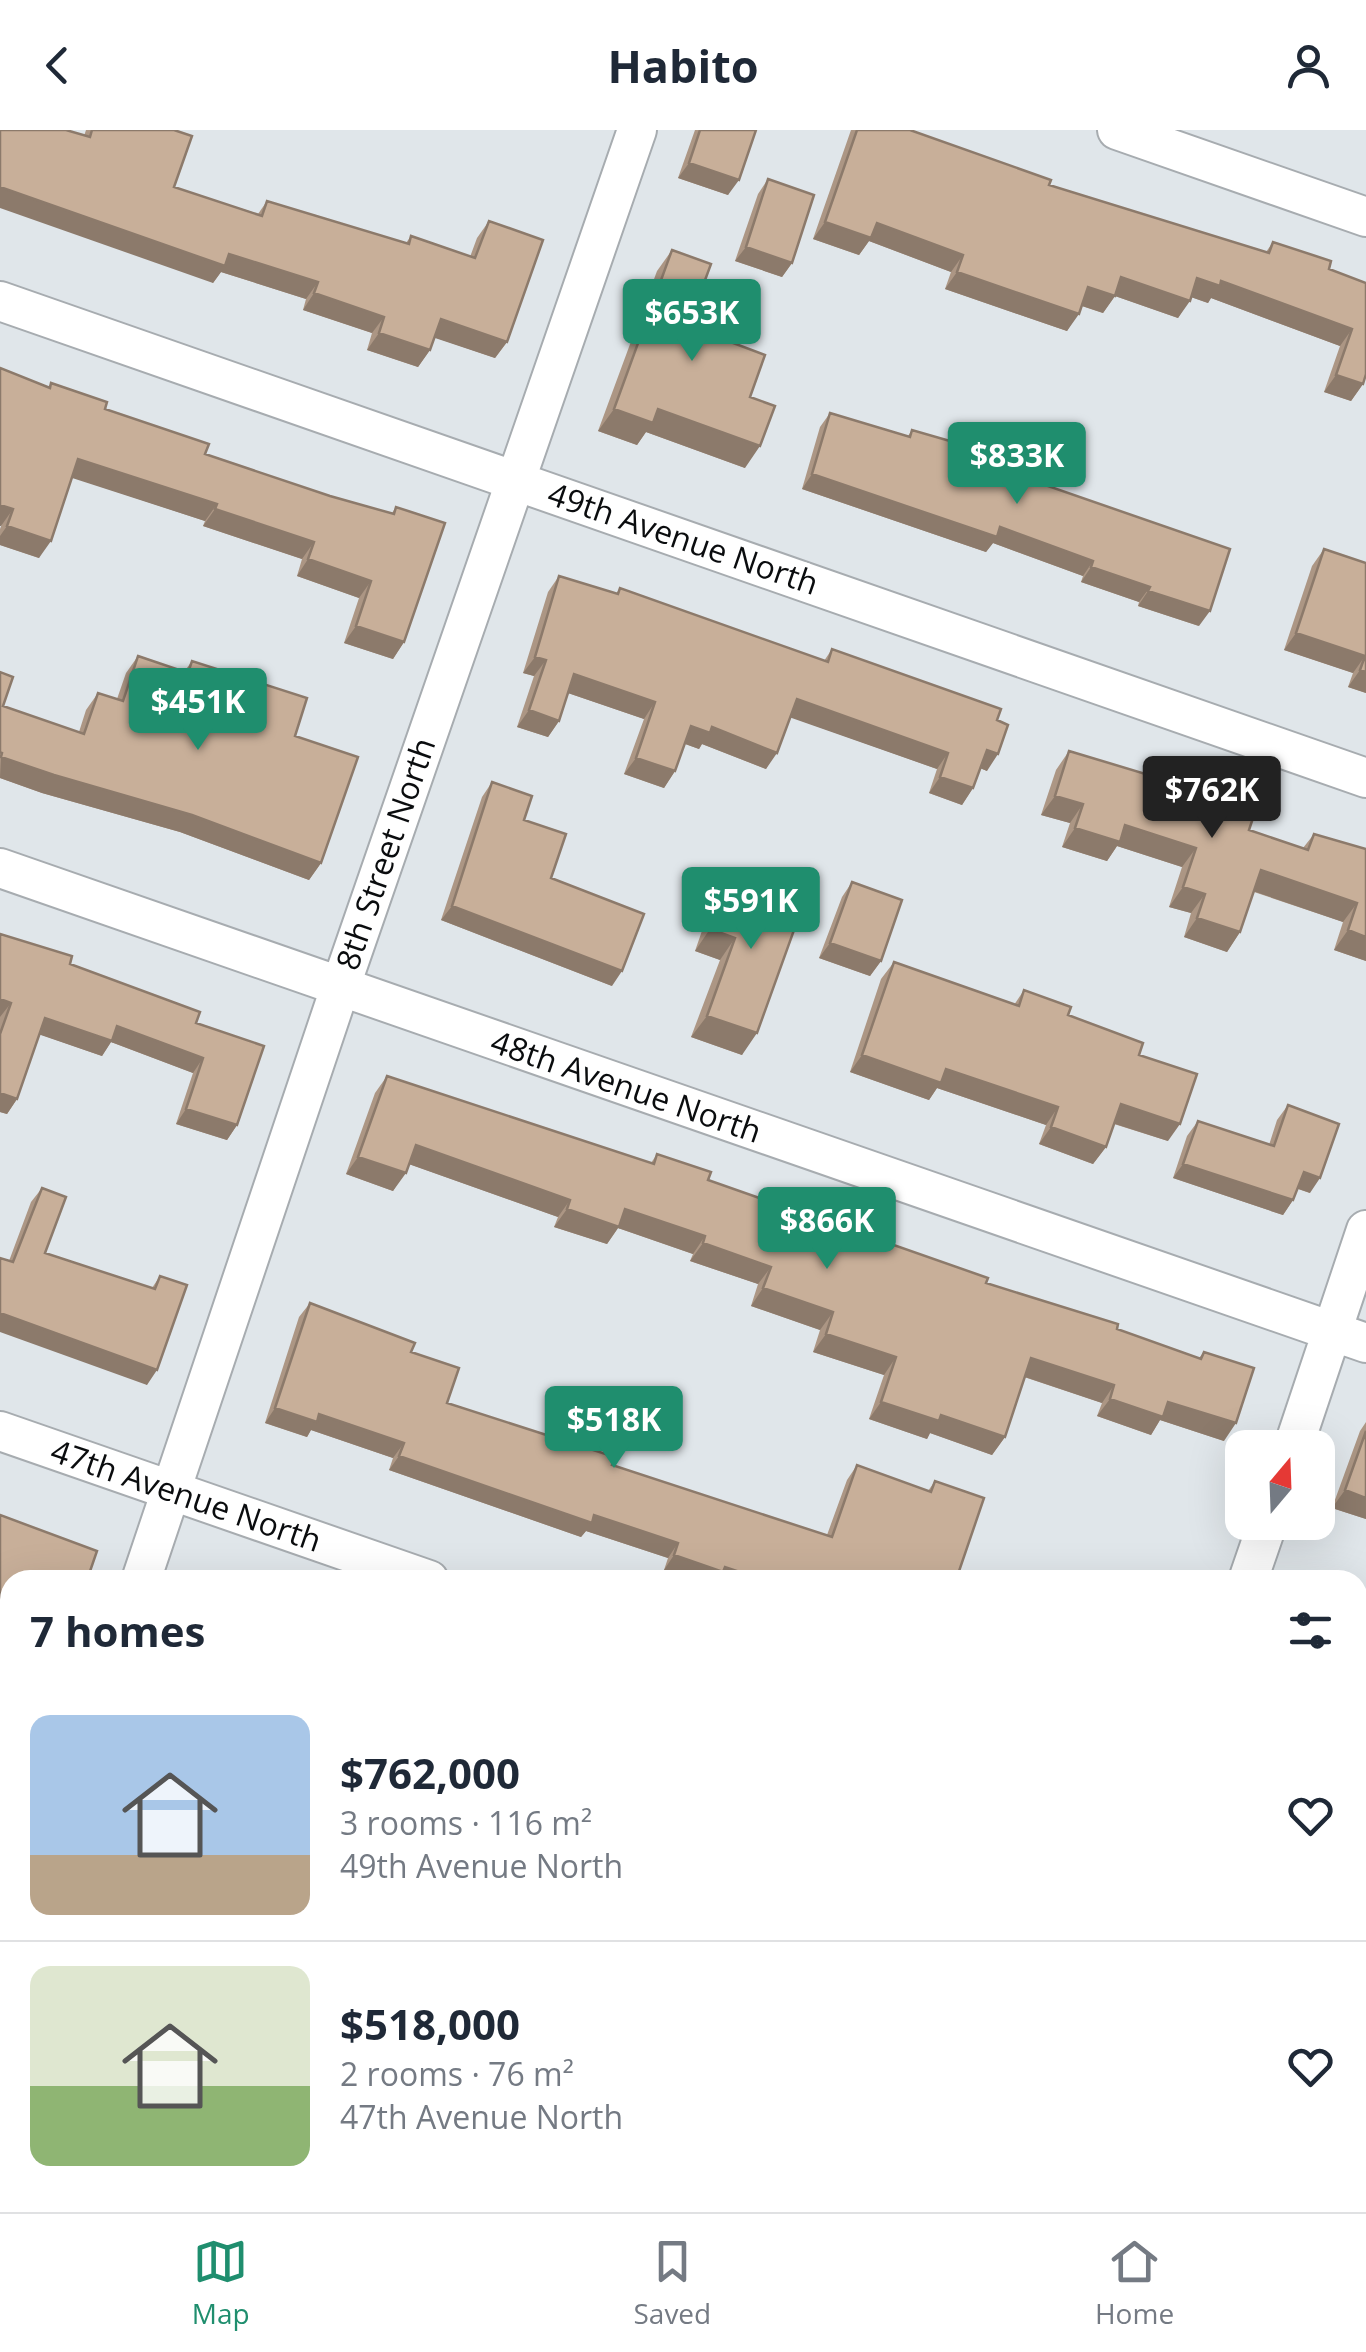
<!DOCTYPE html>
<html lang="en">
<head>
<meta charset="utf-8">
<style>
  :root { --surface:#fff; --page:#f6f6f7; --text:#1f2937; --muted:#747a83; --line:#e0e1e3; --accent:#1f8e6e }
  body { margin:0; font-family:"Open Sans",sans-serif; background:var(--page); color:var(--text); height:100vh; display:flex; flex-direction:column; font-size:38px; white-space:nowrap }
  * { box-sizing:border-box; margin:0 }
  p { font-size:32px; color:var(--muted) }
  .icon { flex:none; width:55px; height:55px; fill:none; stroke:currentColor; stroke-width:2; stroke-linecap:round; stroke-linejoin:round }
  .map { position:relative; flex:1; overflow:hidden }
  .panel { position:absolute; left:0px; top:1440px; width:1368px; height:642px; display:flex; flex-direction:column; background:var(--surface); border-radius:30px 30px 0 0; box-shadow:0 10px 40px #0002 }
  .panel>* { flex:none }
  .needle { width:65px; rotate:19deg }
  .tools { position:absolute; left:1225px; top:1300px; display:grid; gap:20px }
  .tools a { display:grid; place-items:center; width:110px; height:110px; border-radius:20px; background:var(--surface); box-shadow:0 10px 40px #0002; font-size:50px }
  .price { position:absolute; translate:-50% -85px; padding:0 22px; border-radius:10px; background:var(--accent); color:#fff; font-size:32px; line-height:65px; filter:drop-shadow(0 2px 5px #0008) }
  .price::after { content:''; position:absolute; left:50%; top:60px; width:30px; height:22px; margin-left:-15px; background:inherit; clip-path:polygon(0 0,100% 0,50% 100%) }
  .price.current { background:#222; color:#fff }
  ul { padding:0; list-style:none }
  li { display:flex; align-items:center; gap:30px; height:250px; padding:0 30px }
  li+li { border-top:2px solid var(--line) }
  li span { display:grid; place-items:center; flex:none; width:280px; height:200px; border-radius:20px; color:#555 }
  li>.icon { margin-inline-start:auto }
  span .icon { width:120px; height:120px; fill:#fffc; stroke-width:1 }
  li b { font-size:42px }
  h2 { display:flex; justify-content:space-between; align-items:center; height:120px; padding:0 30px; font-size:42px }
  header { display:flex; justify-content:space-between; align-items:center; height:130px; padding:0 30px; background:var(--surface); font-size:45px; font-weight:700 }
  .dock { display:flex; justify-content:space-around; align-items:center; height:140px; border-top:2px solid var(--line); background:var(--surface); font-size:28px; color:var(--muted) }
  .dock a { display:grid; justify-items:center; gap:5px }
  .dock .current { color:var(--accent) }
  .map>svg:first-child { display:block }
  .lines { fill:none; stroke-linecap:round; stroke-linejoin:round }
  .street-casing { stroke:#a7acb0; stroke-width:42 }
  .street { stroke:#fff; stroke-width:38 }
  .wall { fill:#ac9684 }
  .shaded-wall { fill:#8c7a6b }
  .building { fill:#c8af99; stroke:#8c7a6b; stroke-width:2.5 }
  .labels { text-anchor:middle; stroke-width:9; stroke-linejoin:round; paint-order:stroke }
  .street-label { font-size:32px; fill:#0a0c0e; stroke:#fff }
</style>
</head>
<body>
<header><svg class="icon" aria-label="back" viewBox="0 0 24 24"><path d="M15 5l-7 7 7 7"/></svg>Habito<svg class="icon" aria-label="person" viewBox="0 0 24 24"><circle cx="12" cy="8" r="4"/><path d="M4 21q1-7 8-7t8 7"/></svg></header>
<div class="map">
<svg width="1366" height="2082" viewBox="0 0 1366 2082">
  <rect width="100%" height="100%" fill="#e0e6ea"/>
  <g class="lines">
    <defs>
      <path id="street" d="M1117,0L1366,87
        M0,171L1366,648
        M0,738L1366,1213
        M0,1301L429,1450
        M1293,1318L1366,1100
        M141,1450L340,858L637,0
        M1248,1450L1268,1392
        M1358,1772L1366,1775
        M0,1829L10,1818
        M0,1865L10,1868
        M597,2072L624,2082
        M1029,2082L1032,2072"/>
    </defs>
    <!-- street casing -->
    <use href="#street" class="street-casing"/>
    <!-- street -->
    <use href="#street" class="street"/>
  </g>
  <!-- wall -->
  <path class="wall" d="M86,0H174V57L258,84L267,71L406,113L411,106L470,127L477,108L489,91L507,212L495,228L434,207L430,220L418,237L367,220L372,203L303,180L306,169L221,142L213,153L84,6Z
    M695,0H756L728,65L678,48Z
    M851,0H910L1049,55L1266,122L1273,112L1329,139L1366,153L1363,254L1351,271L1324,262L1340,216L1211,168L1208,173L1191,167L1178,188L1115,166L1103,183L1082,176L1067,201L945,159L951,142L869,111L859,125L813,109Z
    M768,49L792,133L782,147L735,131L758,64Z
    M672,120L688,196L750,267L745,338L646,302L637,315L598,301L657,141Z
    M51,253L205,324L330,366L392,383L396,377L404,512L393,529L344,513L359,468L297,446L302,429L203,396L205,391L72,347L39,428L0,415V399L48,257Z
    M830,283L908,306L912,300L1019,346L1199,496L1138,476L1139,472L1081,452L1083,446L993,413L986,422L802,359L820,297Z
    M1324,419L1366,433V563L1348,557L1353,543L1284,520L1312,436Z
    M559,446L616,464L620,458L824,531L832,519L997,590L987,641L980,638L973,658L962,675L929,663L937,639L791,587L766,639L702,614L699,619L685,614L675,641L664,658L624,644L644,589L568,563L559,591L548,607L517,597L534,546L523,543L548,462Z
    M138,526L184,542L192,531L295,606L321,733L309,750L180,702L42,663L0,648V542L3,576L79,602L86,580L98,563L117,569L126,543Z
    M1069,621L1145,657L1204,676L1214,662L1249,700L1303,718L1314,704L1366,719V831L1334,820L1343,792L1254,762L1240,802L1227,822L1184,807L1191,783L1169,777L1182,737L1117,716L1107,731L1062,717L1070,693L1041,685L1056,640Z
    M492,652L524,690L551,748L612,856L441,790L482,667Z
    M728,748L803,775L742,925L691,907L720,830L695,821L713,769Z
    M852,752L881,831L870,846L819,828L842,767Z
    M0,804L70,834L196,893L237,995L227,1010L176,994L193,943L111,912L102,926L39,904L17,969L7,984L0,982Z
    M894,832L1014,875L1024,860L1139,925L1168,1011L1114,994L1106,1017L1093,1034L1039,1014L1046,995L937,958L929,970L850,942L881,849Z
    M387,946L651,1033L657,1024L708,1050L986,1153L1199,1228L1204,1222L1224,1311L1160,1290L1151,1305L1097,1286L1102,1273L1024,1247L1005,1307L992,1325L930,1303L927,1309L869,1289L884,1245L813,1222L820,1200L751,1176L758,1154L690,1131L693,1124L618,1098L607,1114L554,1097L558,1087L409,1034L393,1061L346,1044L375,963Z
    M1288,975L1310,1063L1298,1059L1293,1070L1283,1085L1173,1048L1187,1006L1198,991L1269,1015L1277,990Z
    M42,1058L45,1123L152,1158L160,1146L147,1255L9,1131L31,1072Z
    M310,1173L411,1222L447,1273L612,1335L827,1405L847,1350L857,1335L928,1361L935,1351L956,1450L664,1440L668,1428L586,1401L581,1407L389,1340L393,1328L311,1300L307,1307L265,1293L299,1187Z
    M1366,1292V1389L1332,1378L1360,1301Z
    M119,2072H321L348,2082H116Z
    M1105,2072H1146L1174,2082H1100Z
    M1200,2072H1251L1248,2082H1189L1192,2077L1198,2079Z"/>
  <!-- shaded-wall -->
  <path class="shaded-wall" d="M689,33L739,50L728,65L678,48Z
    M0,57L229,124L318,152L306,169L221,142L213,153L0,78Z
    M825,92L877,93L963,125L951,142L869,111L859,125L813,109Z
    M746,117L792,133L782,147L735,131Z
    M957,142L1079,184L1067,201L945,159Z
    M1121,147L1190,171L1178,188L1115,166L1103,183L1076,174L1088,157Z
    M1197,148L1221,151L1352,199L1340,216L1211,168L1208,173L1185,165Z
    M314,163L384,187L372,203L303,180Z
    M441,189L507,212L495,228L429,206Z
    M379,203L430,220L418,237L367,220Z
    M1336,245L1363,254L1351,271L1324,262Z
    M614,279H658L760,316L745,338L646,302L637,315L598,301Z
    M78,329L217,374L205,391L66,346Z
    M812,344L1000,397L1093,431L1083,446L993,413L986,422L802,359Z
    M0,375L13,379L1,396H0Z
    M215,379L314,412L302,429L203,396Z
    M7,396L51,411L39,428L0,415V406Z
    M308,429L371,451L359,468L297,446Z
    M1091,437L1150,457L1139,472L1081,452Z
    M1148,461L1210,481L1199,496L1138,476Z
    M356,496L404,512L393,529L344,513Z
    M1296,503L1365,526L1353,543L1284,520Z
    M535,527L546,530L534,546L523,543Z
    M1360,540L1366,542V563L1348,557Z
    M574,544L655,572L644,589L562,561Z
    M797,569L948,623L937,639L786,586Z
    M529,580L559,591L548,607L517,597Z
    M691,596L712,597L777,623L766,639L702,614L699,619L680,612Z
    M987,620L998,624L987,641L975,636Z
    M1,627L192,685L321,733L309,750L180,702L42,663L0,648Z
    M636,628L675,641L664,658L624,644Z
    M940,647L973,658L962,675L929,663Z
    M1055,666L1083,674L1070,693L1041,685Z
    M1125,695L1196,718L1182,737L1117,716L1107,731L1062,717L1075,698Z
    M1261,740L1357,773L1343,792L1247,759Z
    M1183,757L1205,764L1191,783L1169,777Z
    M452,776L622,841L612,856L441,790Z
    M1197,788L1240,802L1227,822L1184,807Z
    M710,799L735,808L720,830L695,821Z
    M1348,800L1366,807V831L1334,820Z
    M830,813L881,831L870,846L819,828Z
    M0,869L11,873L0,887Z
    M707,886L757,903L742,925L691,907Z
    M45,888L117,896L203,928L193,943L111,912L102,926L35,903Z
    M862,925L946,939L1058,977L1046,995L937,958L929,970L850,942Z
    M0,963L17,969L7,984L0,982Z
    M1121,974L1180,994L1168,1011L1109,992Z
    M186,979L237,995L227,1010L176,994Z
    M1051,997L1106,1017L1093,1034L1039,1014Z
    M416,1015L570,1070L558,1087L403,1032Z
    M358,1027L406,1043L393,1061L346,1044Z
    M1183,1034L1293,1070L1283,1085L1173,1048Z
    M1304,1042L1320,1048L1310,1063L1293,1057Z
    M567,1079H625L705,1106L693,1124L618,1098L607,1114L554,1097Z
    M703,1113L771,1137L758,1154L690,1131Z
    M763,1158L833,1182L820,1200L751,1176Z
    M0,1183L157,1240L147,1255L0,1202Z
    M826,1204L896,1227L884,1245L813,1222Z
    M1031,1228L1114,1255L1102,1273L1019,1245Z
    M1110,1269L1168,1272L1236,1293L1224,1311L1160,1290L1151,1305L1097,1286Z
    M881,1272L941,1285L1005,1307L992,1325L930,1303L927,1309L869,1289Z
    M275,1278L319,1284L404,1313L393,1328L311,1300L307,1307L265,1293Z
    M399,1326L594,1385L678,1413L668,1428L586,1401L581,1407L389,1340Z
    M1345,1360L1366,1368V1389L1332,1378Z
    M674,1425L725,1437L764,1450H693L664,1440Z
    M2,1465L10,1468V1486L0,1483V1468Z
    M1358,1654L1366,1657V1676L1358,1673Z
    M1358,1960L1366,1963V1985L1358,1982Z
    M874,2072H930L956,2082H899Z"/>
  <!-- building -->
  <path class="building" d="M0,0H66L90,7L92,0H174L192,6L174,57L262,86L267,71L409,114L411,106L475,128L489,91L543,110L507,212L441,189L430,220L379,203L384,187L314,163L318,152L229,124L225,136L0,57Z
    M700,0H756L739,50L689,33Z
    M857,0H910L1051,50L1049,55L1269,123L1273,112L1331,131L1329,139L1366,153V244L1363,254L1336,245L1352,199L1221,151L1220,156L1197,148L1190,171L1121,147L1115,166L1088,157L1079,184L957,142L963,125L877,93L871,108L825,92Z
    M768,49L814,65L792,133L746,117Z
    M672,120L711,134L688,196L765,225L750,267L775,276L760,316L658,279L653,293L614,279Z
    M0,238L50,258L51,253L107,272L105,279L209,314L205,324L330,366L394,384L396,377L445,393L404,512L356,496L371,451L308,429L314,412L215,379L217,374L78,329L51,411L7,396L13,379L0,375Z
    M830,283L910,307L912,300L981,320L1023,335L1019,346L1230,419L1210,481L1148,461L1150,457L1091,437L1093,431L1000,397L997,407L812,344Z
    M1324,419L1366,433V542L1360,540L1365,526L1296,503Z
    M559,446L618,464L620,458L828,532L832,519L1001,579L997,590L1008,595L998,624L987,620L973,658L940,647L948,623L797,569L777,623L712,597L710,603L691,596L675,641L636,628L655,572L574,544L559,591L529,580L546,530L535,527Z
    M138,526L188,543L192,531L307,568L295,606L358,627L321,733L192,685L54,645L1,627L2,623L0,622V542L13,547L3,576L84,604L98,563L123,571Z
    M1069,621L1149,645L1145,657L1209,677L1214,662L1257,676L1249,700L1308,720L1314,704L1366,719V807L1348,800L1357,773L1261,740L1240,802L1197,788L1205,764L1183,757L1196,718L1125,695L1120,712L1075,698L1083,674L1055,666Z
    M492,652L532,666L524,690L566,704L551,748L644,784L622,841L452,776Z
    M728,748L803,775L757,903L707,886L735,808L710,799Z
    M852,752L902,770L881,831L830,813Z
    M0,804L72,826L70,834L200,882L196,893L264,916L237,995L186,979L203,928L117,896L112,911L45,888L17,969L0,963V904L11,873L0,869Z
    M894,832L1019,876L1024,860L1071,877L1068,885L1143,913L1139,925L1197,944L1180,994L1121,974L1106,1017L1051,997L1058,977L946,939L941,953L862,925Z
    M387,946L654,1034L657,1024L711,1042L708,1050L988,1148L986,1153L1118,1194L1117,1199L1201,1229L1204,1222L1254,1238L1236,1293L1168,1272L1163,1287L1110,1269L1114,1255L1031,1228L1005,1307L941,1285L939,1291L881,1272L896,1227L826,1204L833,1182L763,1158L771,1137L703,1113L705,1106L625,1079L619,1097L567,1079L570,1070L416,1015L406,1043L358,1027Z
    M1288,975L1339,994L1320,1048L1304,1042L1293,1070L1183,1034L1198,991L1274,1016Z
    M42,1058L66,1067L45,1123L155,1159L160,1146L187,1155L157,1240L0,1183V1128L13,1132Z
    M310,1173L415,1213L411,1222L459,1238L447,1273L615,1327L612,1335L832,1407L857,1335L931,1362L935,1351L984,1368L956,1450H764L725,1437L723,1442L674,1425L678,1413L594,1385L592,1393L399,1326L404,1313L319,1284L317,1292L275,1278Z
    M1366,1301V1368L1345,1360Z
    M0,1385L97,1421L87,1450H10V1468L2,1465L0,1471Z
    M1358,1574L1366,1577V1657L1358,1654Z
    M1358,1890L1366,1893V1963L1358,1960Z
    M125,2072H321L348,2082H122Z
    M930,2072H969L966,2082H956Z
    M1109,2072H1146L1174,2082H1106Z
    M1206,2072H1251L1248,2082H1191L1192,2077L1203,2081Z"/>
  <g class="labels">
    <!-- street labels -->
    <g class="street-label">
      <text transform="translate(683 409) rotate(19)" y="11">49th Avenue North</text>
      <text transform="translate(386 724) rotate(-71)" y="11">8th Street North</text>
      <text transform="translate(626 957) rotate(19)" y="11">48th Avenue North</text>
      <text transform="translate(186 1366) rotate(19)" y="11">47th Avenue North</text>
    </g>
  </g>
</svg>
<div class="tools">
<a><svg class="needle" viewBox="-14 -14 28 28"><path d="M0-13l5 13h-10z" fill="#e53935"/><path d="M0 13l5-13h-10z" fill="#747a83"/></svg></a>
</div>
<b class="price" style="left:692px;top:234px">$653K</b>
<b class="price" style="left:1017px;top:377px">$833K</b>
<b class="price" style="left:198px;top:623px">$451K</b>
<b class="price current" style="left:1212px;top:711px">$762K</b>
<b class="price" style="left:751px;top:822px">$591K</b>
<b class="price" style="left:827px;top:1142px">$866K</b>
<b class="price" style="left:614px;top:1341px">$518K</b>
<section class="panel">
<h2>7 homes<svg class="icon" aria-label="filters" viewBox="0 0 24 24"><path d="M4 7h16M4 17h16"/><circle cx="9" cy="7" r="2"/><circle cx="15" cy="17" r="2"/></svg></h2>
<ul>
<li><span style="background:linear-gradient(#a9c7e8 70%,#b9a48a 0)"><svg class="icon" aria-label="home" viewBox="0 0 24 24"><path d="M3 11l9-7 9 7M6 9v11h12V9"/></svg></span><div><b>$762,000</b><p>3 rooms · 116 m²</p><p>49th Avenue North</p></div><svg class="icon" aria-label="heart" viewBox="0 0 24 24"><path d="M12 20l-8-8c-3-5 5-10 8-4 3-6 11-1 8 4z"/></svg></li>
<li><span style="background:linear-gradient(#dfe7d0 60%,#8fb573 0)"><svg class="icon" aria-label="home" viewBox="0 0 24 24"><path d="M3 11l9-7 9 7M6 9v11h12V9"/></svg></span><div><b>$518,000</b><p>2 rooms · 76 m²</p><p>47th Avenue North</p></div><svg class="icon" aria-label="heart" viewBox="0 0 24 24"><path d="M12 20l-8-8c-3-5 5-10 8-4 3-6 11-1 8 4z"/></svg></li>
</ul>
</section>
</div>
<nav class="dock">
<a class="current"><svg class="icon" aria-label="map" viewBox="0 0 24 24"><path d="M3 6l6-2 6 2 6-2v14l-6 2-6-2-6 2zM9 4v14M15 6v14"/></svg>Map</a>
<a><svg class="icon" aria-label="saved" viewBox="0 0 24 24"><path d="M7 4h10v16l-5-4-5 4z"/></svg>Saved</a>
<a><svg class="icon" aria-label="home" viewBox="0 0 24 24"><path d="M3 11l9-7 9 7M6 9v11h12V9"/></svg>Home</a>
</nav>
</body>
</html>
